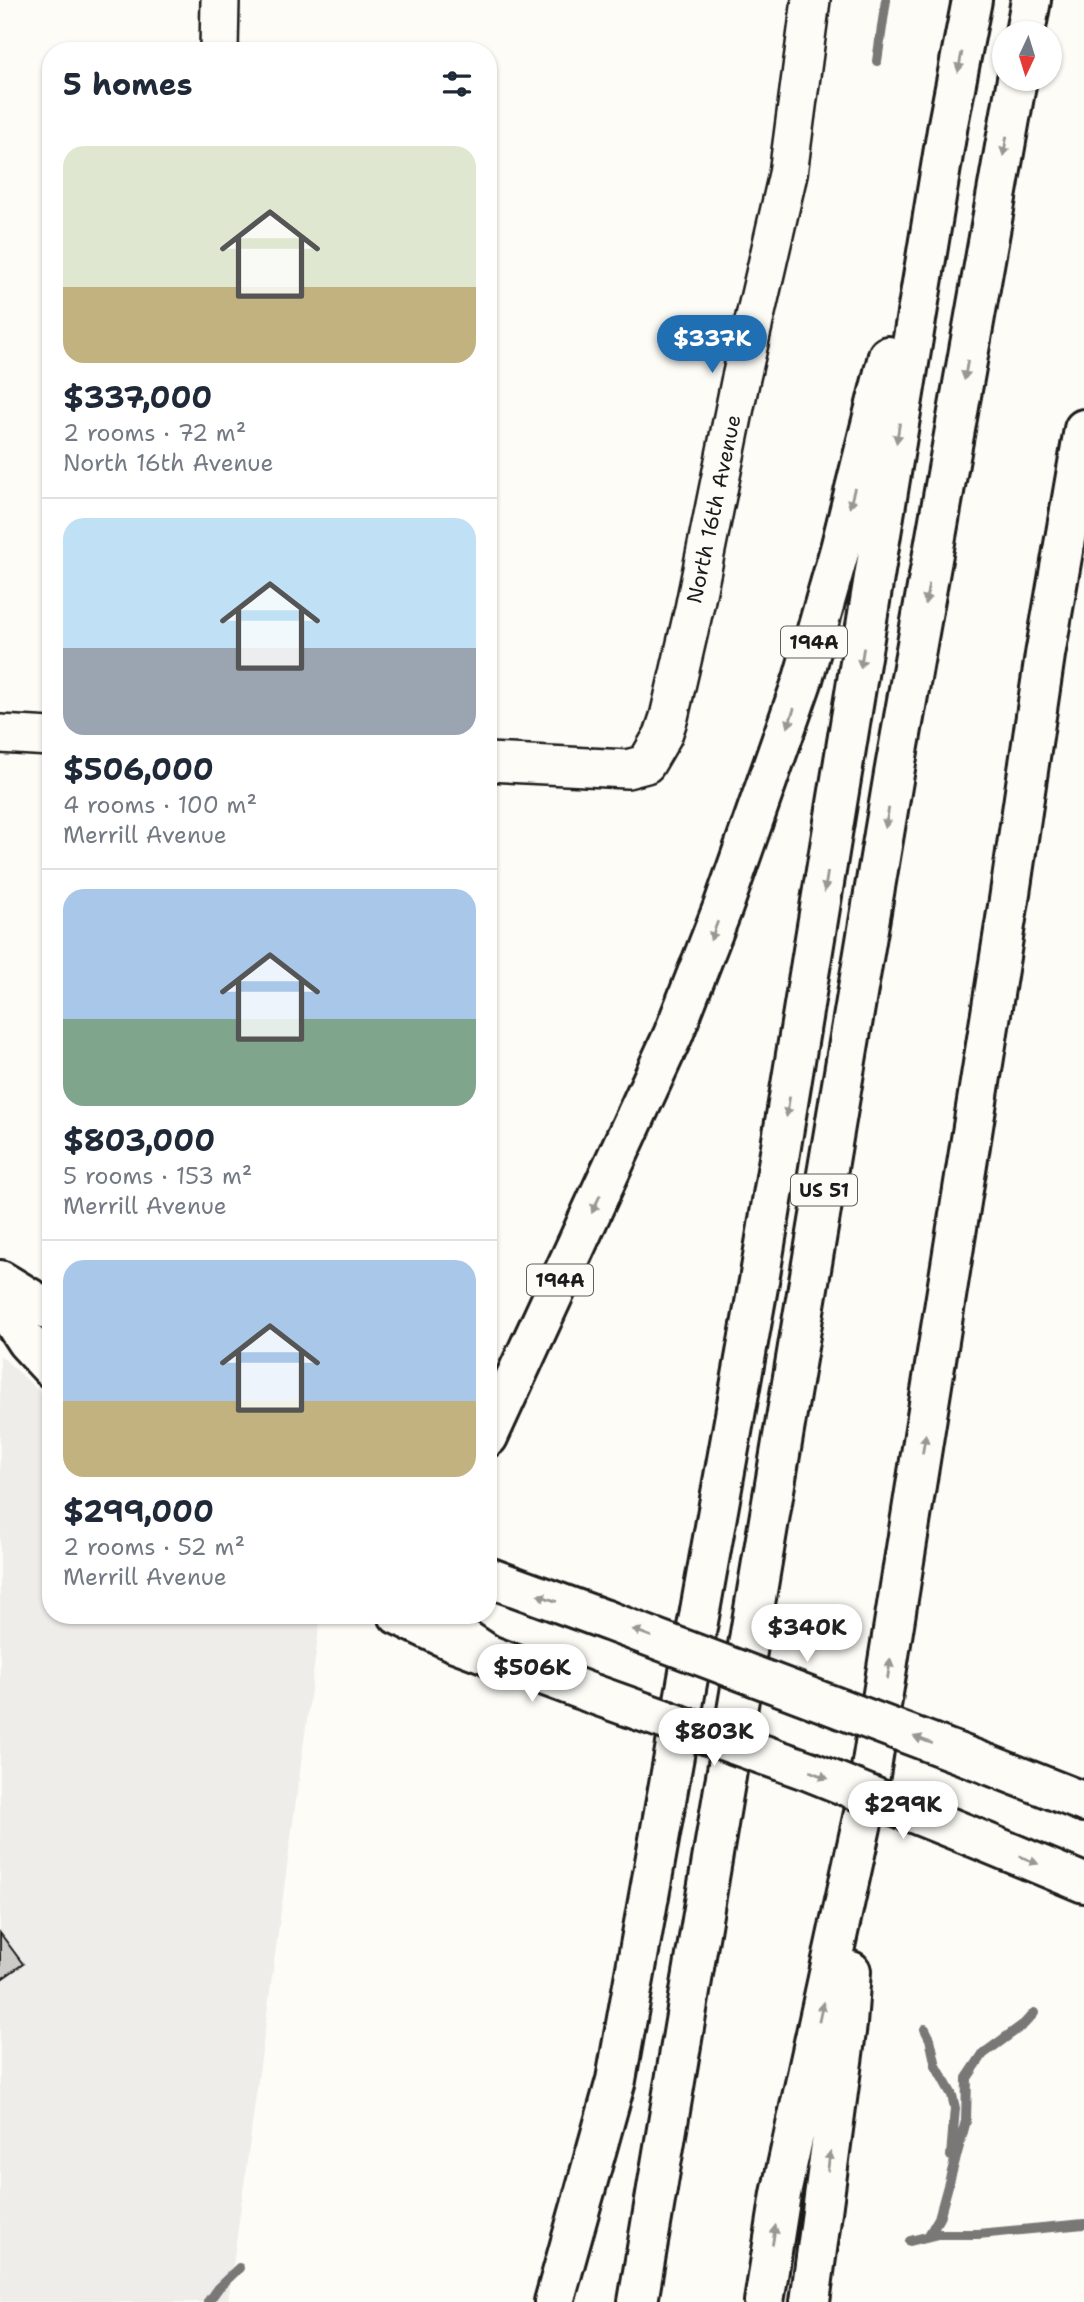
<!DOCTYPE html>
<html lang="en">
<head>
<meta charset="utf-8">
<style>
  :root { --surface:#fff; --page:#f2f2f3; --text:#1f2937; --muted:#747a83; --line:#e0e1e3; --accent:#1f6fb2 }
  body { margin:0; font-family:"Shantell Sans",sans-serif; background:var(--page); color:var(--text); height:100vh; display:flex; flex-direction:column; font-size:26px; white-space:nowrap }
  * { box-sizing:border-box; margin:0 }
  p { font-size:23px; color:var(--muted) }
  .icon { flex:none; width:38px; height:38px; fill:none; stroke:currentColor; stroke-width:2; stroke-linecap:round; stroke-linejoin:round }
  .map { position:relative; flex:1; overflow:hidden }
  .sheet { position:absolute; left:42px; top:42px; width:455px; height:1582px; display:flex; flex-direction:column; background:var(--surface); border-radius:28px; box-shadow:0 2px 5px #0004 }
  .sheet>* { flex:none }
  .needle { width:46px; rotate:184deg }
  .buttons { position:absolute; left:992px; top:21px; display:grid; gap:14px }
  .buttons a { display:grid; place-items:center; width:70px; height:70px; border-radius:50%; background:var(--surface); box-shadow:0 2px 5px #0004; font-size:35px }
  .price { position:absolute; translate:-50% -60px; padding:0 16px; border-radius:24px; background:#fff; color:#222; font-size:23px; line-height:46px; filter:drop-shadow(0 2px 4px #0008) }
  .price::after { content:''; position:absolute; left:50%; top:42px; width:21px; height:16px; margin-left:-10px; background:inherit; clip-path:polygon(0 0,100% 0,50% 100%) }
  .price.on { background:var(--accent); color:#fff }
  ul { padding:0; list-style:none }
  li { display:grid; align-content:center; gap:14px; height:371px; padding:0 21px }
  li+li { border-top:2px solid var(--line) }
  li span { display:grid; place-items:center; height:217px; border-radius:21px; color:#555 }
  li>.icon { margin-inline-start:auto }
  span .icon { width:126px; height:126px; fill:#fffc; stroke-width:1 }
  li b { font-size:30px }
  h2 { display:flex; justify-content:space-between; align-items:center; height:84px; padding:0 21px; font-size:30px }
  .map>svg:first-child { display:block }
  .built { fill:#eeede9 }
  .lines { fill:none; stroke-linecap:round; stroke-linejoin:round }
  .stream { stroke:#797876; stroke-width:10 }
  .building { fill:#cccbc8; stroke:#1c1c1c; stroke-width:2 }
  .street-casing { stroke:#1c1c1c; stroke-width:42 }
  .secondary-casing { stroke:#1c1c1c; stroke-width:44 }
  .highway-casing { stroke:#1c1c1c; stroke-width:44 }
  .street { stroke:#fdfcf7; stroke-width:37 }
  .secondary { stroke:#fdfcf7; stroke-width:38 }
  .highway { stroke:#fdfcf7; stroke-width:38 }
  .secondary-bridge-casing { stroke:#1c1c1c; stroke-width:44; stroke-linecap:butt }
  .secondary-bridge { stroke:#fdfcf7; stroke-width:38 }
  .oneway { fill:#989794 }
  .labels { text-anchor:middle; stroke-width:7; stroke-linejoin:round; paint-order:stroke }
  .shield { fill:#fdfcf7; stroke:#605f5e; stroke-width:2 }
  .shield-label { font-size:19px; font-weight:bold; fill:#1c1c1c }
  .street-label { font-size:21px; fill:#1c1c1c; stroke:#fdfcf7 }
</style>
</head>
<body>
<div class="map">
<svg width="1084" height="2302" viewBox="0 0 1084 2302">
  <rect width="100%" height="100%" fill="#fdfcf7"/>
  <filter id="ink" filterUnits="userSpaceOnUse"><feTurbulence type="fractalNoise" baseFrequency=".0143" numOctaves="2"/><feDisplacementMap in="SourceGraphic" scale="14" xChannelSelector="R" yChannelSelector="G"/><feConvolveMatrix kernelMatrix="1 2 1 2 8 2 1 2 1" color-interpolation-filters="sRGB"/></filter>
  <g filter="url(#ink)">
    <!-- built -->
    <path class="built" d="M0,1355L51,1402V1615H321L228,2302H0Z"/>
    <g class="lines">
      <!-- stream -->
      <path class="stream" d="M877,61L886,0
        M925,2029L930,2039L936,2066L952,2095L955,2108L951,2156
        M929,2235L939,2218L966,2121L967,2078L983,2054L1024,2024L1034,2013
        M910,2241L938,2234H978L1084,2224
        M208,2302L218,2288L239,2268"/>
    </g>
    <!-- building -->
    <path class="building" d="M0,1933L23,1964L0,1980Z"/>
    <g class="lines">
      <defs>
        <path id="street" d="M219,51L220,0
          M0,734L51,737
          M488,762L627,769L646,764L663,735L669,717L694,609L740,382L788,174L811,0"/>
        <path id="secondary" d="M0,1280L51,1311
          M0,1301L26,1341L51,1368
          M488,1577L606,1620
          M398,1615L452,1641L593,1694
          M987,1764L1084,1802
          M973,1837L1084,1883"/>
        <path id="highway" d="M1025,33L1031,0
          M488,1437L673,1035L723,907L803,679L840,549L888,356
          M445,1615L459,1635L492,1657
          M554,2302L616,2080L759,1281L948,124L972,0
          M638,2302L894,774L1017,79
          M764,2302L781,2194L864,1813L1009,900L1045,655L1084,429
          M810,2302L847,2024L851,1971"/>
      </defs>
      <!-- street casing -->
      <use href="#street" class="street-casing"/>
      <!-- secondary casing -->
      <use href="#secondary" class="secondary-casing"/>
      <!-- highway casing -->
      <use href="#highway" class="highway-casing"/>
      <!-- street -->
      <use href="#street" class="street"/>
      <!-- secondary -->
      <use href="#secondary" class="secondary"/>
      <!-- highway -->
      <use href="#highway" class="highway"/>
      <defs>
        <path id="secondary-bridge" d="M606,1620L987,1764
          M593,1694L809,1771L973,1837"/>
      </defs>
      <!-- secondary-bridge casing -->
      <use href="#secondary-bridge" class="secondary-bridge-casing"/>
      <!-- secondary-bridge -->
      <use href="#secondary-bridge" class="secondary-bridge"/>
    </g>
    <!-- one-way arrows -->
    <defs><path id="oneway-solid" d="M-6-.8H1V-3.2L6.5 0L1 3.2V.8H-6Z" transform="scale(1.75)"/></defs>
    <g class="oneway">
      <use href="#oneway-solid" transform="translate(960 62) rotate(101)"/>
      <use href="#oneway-solid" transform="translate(1005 146) rotate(100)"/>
      <use href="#oneway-solid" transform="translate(966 370) rotate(100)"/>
      <use href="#oneway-solid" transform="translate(898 433) rotate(99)"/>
      <use href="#oneway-solid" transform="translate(852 498) rotate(104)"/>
      <use href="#oneway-solid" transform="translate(927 594) rotate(100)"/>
      <use href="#oneway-solid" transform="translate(862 658) rotate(99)"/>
      <use href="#oneway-solid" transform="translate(791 718) rotate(108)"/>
      <use href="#oneway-solid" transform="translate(887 818) rotate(100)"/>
      <use href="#oneway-solid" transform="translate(826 882) rotate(99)"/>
      <use href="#oneway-solid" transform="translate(714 931) rotate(111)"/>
      <use href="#oneway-solid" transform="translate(788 1107) rotate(99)"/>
      <use href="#oneway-solid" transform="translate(596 1204) rotate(115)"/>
      <use href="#oneway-solid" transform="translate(924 1444) rotate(-81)"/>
      <use href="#oneway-solid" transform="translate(547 1598) rotate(-160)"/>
      <use href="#oneway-solid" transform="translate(642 1633) rotate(-159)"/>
      <use href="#oneway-solid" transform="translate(889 1669) rotate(-81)"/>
      <use href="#oneway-solid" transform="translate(923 1740) rotate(-159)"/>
      <use href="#oneway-solid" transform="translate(819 1775) rotate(22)"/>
      <use href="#oneway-solid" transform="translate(1029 1860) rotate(23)"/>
      <use href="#oneway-solid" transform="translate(821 2012) rotate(-78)"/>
      <use href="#oneway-solid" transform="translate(829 2161) rotate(-82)"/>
      <use href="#oneway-solid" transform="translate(774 2235) rotate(-81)"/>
    </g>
  </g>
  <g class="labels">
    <!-- shield labels -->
    <g class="shield">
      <rect x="781" y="626.5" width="66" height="31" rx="5"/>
      <rect x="791" y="1174.5" width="66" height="31" rx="5"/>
      <rect x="527" y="1264.5" width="66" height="31" rx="5"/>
    </g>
    <g class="shield-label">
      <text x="814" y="649">194A</text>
      <text x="824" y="1197">US 51</text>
      <text x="560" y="1287">194A</text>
    </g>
    <!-- street labels -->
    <g class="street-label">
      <text transform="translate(714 509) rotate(-78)" y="7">North 16th Avenue</text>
    </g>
  </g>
</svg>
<div class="buttons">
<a><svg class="needle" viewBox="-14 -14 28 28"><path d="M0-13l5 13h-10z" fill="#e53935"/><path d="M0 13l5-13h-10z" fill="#747a83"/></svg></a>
</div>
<b class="price on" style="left:712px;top:375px">$337K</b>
<b class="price" style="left:807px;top:1664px">$340K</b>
<b class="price" style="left:532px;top:1704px">$506K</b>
<b class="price" style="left:714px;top:1768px">$803K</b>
<b class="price" style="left:903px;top:1841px">$299K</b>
<section class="sheet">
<h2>5 homes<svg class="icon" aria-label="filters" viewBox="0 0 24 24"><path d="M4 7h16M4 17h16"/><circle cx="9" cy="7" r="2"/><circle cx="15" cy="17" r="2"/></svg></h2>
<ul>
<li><span style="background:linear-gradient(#dfe7d0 65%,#c2b280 0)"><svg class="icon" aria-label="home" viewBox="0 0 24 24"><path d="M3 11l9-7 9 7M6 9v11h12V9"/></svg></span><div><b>$337,000</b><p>2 rooms · 72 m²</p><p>North 16th Avenue</p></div></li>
<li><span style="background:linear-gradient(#bfe0f5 60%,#9aa5b1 0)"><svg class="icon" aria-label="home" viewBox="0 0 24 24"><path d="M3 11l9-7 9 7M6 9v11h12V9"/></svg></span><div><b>$506,000</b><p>4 rooms · 100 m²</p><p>Merrill Avenue</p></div></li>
<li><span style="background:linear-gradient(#a9c7e8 60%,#7fa58c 0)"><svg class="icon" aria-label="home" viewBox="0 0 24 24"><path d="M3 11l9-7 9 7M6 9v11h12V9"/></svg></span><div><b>$803,000</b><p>5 rooms · 153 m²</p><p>Merrill Avenue</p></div></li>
<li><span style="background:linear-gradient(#a9c7e8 65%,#c2b280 0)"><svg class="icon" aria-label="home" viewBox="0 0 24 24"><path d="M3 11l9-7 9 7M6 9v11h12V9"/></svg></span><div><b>$299,000</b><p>2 rooms · 52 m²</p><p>Merrill Avenue</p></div></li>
</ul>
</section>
</div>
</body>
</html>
